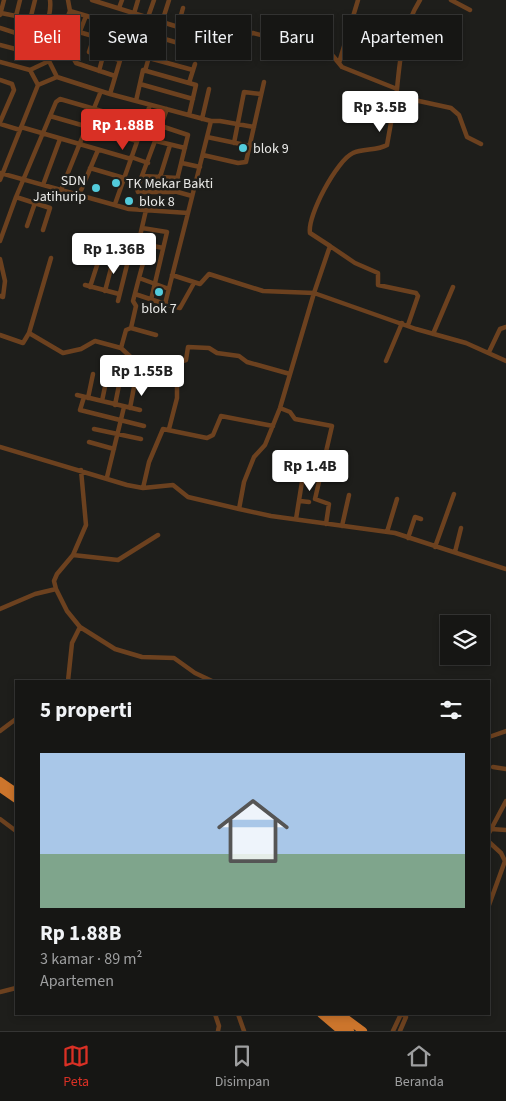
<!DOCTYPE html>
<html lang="id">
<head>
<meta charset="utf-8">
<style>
  :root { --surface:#161614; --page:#232322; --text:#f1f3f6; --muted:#9e9fa0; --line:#353534; --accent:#d93025 }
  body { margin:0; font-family:"Source Sans 3",sans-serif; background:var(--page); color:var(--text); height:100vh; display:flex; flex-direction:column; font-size:19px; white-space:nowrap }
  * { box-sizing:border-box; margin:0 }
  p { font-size:16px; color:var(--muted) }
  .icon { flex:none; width:28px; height:28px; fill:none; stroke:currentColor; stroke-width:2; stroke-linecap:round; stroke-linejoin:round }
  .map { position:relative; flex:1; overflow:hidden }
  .panel { position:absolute; left:15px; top:680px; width:475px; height:335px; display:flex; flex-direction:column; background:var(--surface); border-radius:0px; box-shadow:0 2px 8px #0003,0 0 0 1px var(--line) }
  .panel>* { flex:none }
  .banner { position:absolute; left:15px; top:15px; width:476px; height:45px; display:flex; gap:10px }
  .buttons { position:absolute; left:440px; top:615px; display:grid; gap:10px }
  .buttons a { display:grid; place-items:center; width:50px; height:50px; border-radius:0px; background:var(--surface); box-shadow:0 2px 8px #0003,0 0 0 1px var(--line); font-size:25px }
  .price { position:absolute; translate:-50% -42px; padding:0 11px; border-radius:5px; background:#fff; color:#222; font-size:16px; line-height:32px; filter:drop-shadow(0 1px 2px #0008) }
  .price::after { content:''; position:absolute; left:50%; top:30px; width:15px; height:11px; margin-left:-8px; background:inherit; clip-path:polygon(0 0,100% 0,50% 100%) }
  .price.on { background:var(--accent); color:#fff }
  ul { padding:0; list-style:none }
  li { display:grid; align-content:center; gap:10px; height:265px; padding:0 25px }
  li+li { border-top:1px solid var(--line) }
  li span { display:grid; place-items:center; height:155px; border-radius:0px; color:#555 }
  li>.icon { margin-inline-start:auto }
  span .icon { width:90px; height:90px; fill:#fffc; stroke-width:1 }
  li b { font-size:21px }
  h2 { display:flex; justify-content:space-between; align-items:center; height:60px; padding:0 25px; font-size:21px }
  .tag { padding:0 18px; border-radius:0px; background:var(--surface); box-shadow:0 2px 8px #0003,0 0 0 1px var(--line); font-size:18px; line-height:45px }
  .tag.on { background:var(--accent); color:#fff }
  .menu { display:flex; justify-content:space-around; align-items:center; height:70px; border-top:1px solid var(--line); background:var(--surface); font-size:14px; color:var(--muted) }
  .menu a { display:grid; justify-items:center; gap:2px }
  .menu .on { color:var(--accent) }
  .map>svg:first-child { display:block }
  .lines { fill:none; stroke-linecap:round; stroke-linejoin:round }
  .street { stroke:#6c411f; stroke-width:4.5 }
  .highway { stroke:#cc752c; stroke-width:8 }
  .poi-dot { fill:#53cbdb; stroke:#1e1e1b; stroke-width:2 }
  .labels { text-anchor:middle; stroke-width:5; stroke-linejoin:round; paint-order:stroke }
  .poi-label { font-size:14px; fill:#e9e9e7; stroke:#1e1e1b; text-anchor:start }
</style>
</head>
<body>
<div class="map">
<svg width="506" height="1031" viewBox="0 0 506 1031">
  <rect width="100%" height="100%" fill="#1e1e1b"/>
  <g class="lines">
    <!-- street -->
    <path class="street" d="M68,0L70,11L185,45L238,50L247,35L253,33L325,52L333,56L342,67L397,89L387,145C377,151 363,148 353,153C337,160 307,216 310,233L330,246L314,293L263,291L209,274L200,284L172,275
      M92,0L162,22L169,0
      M451,0L470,10
      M119,8L122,0
      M70,11L49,61L57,77L110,94L138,0
      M1,13L16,16
      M0,15L4,0
      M86,16L71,54L76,63L115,76
      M148,17L154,0
      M31,19L45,23
      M30,20L35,0
      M178,26L183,8
      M0,28L19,34L25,32L30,20L16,16L20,0
      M79,32L124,45
      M94,37L89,52L120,60
      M158,38L162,22L188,30
      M0,45L27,52C41,47 52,15 50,0
      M18,50L24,34
      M149,58L193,70
      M0,62L30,70L49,61
      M339,63L358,0
      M30,70L38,85L57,77
      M99,71L103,56
      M145,71L151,50
      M0,80L12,84L14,90L0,122
      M189,83L195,64
      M140,84L193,99
      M397,89C400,57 403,27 420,0
      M396,96L451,108L459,115L467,137L481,144
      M136,101L143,70L196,85L189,115
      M50,116L137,141
      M202,119L209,89
      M211,121H220L254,127
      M0,124L20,130
      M161,126L188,135L174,192H138L137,189L167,109
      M21,127L131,159
      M207,137L250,146
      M156,141L185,148
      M234,143L244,92L261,94
      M203,155L238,163L246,162L264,82
      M131,157L148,163
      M182,163L200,167
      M90,168L124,178
      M0,173L129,209L188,213L211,121L110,94
      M143,176L178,178
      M160,177L170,145
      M0,180L38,85
      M43,185L60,139
      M61,190L101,91
      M174,191L192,196
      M79,195L98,150
      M115,204L150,105
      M27,226L35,203
      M142,228L167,232L151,300
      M43,230L50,208L16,197L56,102L60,99L143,123
      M0,241L16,197
      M139,243L163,248
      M148,245L139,278L169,289
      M330,246L355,263L378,273V285L416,293L418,296L408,325
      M94,251L134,262L146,210
      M0,259L5,281L3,297L0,296
      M85,285L119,294
      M90,287L101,253
      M105,291L114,257
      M135,294L165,304L188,213
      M118,301L128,261
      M165,304L180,308L194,283
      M131,328L156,335
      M29,333L51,258
      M433,334L453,287
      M0,335L23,343L29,333L63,353L81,349L95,341L121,348L135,361L177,370L180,362L186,360L188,347L209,348L217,353L239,356L247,362L290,374
      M121,348L126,330L131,328L136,306L133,301L139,278
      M489,352L500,329L506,327
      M386,361L402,323
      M77,395L140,410
      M84,397L80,410L144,426
      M88,398L93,374
      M102,401L107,377
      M115,405L120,380
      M130,408L135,382
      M280,408L290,412L295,419L332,426L315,499L329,504L326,524
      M94,429L141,439
      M169,429L177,398V370
      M89,442L114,449
      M0,447L127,485L143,488L173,485L188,497L239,509L244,482L254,457L265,445L280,408L314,293L416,329L466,343L506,361
      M81,470L86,525L73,555L57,574L54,581L56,589L67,611L80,627L115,649L142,657L174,658L195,673L212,681
      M107,477L124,407
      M143,488L149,462L163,429L207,438L213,435L221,416L273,426
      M300,501L309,502
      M239,509L271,516L395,533L506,569
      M296,519L305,463
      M342,526L349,495
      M387,532L397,499
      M408,538L415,517L421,519
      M435,547L454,494
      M455,552L461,528
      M73,555L118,560L158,535
      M0,609L35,594L56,589
      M68,681L72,643L80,627
      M0,731L16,719
      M489,737L506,731
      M493,767L506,769
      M0,819L16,831
      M491,829L506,830
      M489,833L506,801
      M489,842L501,853L505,861L489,905
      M0,992L16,988
      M215,1014L219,1026L218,1031
      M238,1014L244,1031
      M393,1031L401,1014
      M400,1031L406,1017L402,1014"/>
    <!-- highway -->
    <path class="highway" d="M0,781L16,792
      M0,788L16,799
      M321,1014L341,1031
      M330,1014L350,1031
      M340,1014L363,1031"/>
  </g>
  <!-- markers -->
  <g class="poi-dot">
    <circle cx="243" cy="148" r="5"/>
    <circle cx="116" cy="183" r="5"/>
    <circle cx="96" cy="188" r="5"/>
    <circle cx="129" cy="201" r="5"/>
    <circle cx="159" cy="292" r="5"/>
  </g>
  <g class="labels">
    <!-- poi labels -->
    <g class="poi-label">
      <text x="253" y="153">blok 9</text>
      <text x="86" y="185" text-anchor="end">SDN<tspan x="86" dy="16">Jatihurip</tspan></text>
      <text x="126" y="188">TK Mekar Bakti</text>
      <text x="139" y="206">blok 8</text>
      <text x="159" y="313" text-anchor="middle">blok 7</text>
    </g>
  </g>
</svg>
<div class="buttons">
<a><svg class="icon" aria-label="layers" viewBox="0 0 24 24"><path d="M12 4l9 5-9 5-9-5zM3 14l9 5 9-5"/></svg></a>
</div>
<b class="price" style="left:380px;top:133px">Rp 3.5B</b>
<b class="price on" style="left:123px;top:151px">Rp 1.88B</b>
<b class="price" style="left:114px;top:275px">Rp 1.36B</b>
<b class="price" style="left:142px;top:397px">Rp 1.55B</b>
<b class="price" style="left:310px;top:492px">Rp 1.4B</b>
<div class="banner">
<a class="tag on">Beli</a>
<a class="tag">Sewa</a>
<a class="tag">Filter</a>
<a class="tag">Baru</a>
<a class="tag">Apartemen</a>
</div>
<section class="panel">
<h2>5 properti<svg class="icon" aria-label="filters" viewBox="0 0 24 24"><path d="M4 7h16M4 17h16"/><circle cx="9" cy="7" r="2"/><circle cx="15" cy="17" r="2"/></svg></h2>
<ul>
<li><span style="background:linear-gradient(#a9c7e8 65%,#7fa58c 0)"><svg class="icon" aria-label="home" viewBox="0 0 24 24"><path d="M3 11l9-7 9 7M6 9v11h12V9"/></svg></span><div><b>Rp 1.88B</b><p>3 kamar · 89 m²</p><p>Apartemen</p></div></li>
</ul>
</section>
</div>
<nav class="menu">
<a class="on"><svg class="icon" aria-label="map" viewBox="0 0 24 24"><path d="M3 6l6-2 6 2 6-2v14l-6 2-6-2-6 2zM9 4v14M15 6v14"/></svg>Peta</a>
<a><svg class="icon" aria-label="saved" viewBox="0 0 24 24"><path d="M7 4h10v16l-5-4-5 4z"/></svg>Disimpan</a>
<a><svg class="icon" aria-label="home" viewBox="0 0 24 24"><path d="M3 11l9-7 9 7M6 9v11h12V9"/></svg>Beranda</a>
</nav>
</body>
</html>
